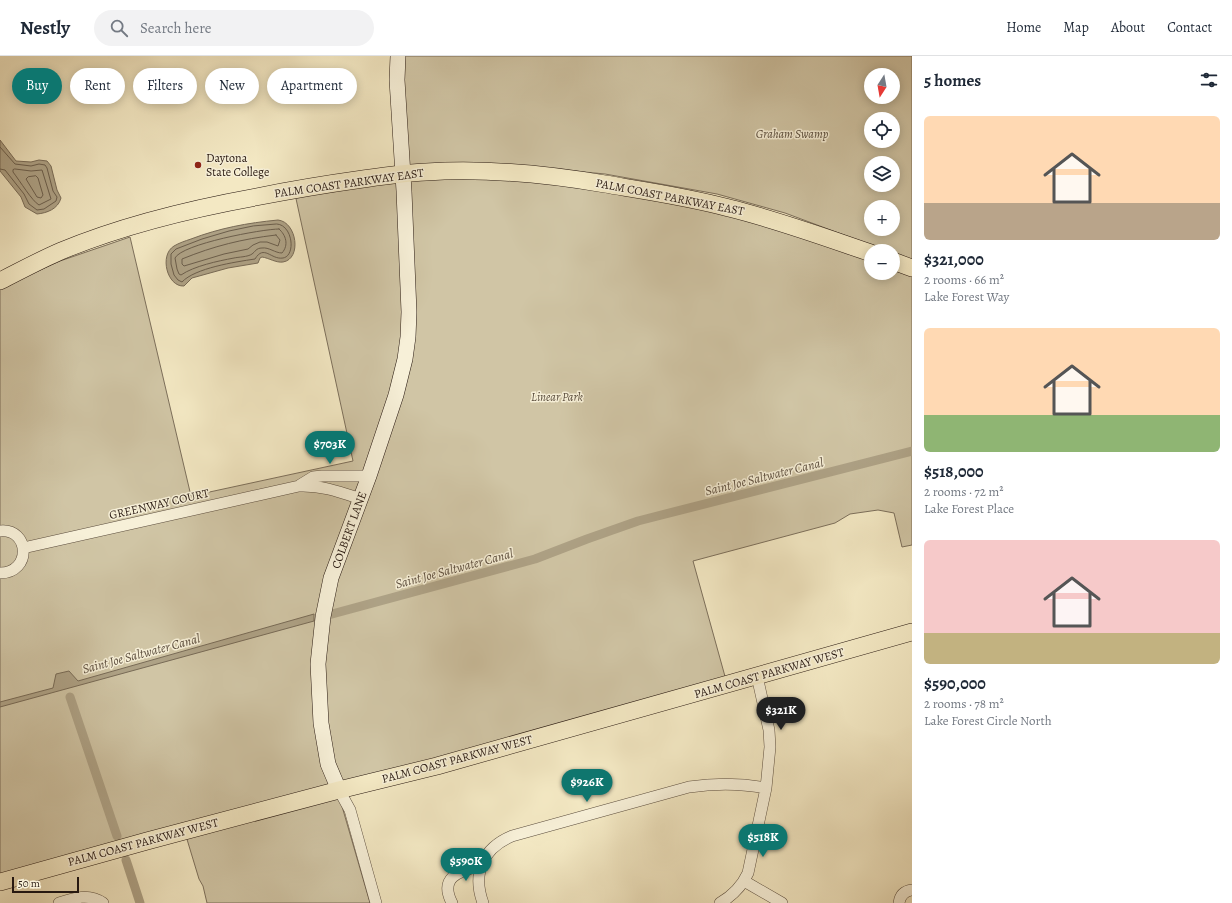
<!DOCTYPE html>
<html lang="en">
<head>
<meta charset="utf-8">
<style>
  :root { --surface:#fff; --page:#f2f2f3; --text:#1f2937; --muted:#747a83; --line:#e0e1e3; --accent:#0f766e }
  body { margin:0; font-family:Alegreya,serif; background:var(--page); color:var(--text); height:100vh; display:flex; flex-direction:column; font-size:15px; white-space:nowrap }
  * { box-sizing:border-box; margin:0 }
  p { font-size:13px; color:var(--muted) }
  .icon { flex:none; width:22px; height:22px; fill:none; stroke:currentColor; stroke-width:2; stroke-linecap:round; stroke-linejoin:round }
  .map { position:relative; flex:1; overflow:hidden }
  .sheet { display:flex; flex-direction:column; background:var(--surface); width:320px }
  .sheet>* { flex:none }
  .hud { position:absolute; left:12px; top:12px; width:380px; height:36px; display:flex; gap:8px }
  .needle { width:26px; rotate:191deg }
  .tools { position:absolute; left:864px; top:12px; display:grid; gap:8px }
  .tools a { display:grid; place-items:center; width:36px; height:36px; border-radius:50%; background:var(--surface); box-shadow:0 2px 10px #0003; font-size:20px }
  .scale { position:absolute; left:12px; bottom:10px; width:67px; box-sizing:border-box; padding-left:4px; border:2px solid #281911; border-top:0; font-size:11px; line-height:14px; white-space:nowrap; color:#281911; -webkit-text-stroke:3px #f7f0d8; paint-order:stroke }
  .price { position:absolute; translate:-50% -34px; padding:0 9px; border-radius:14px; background:var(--accent); color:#fff; font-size:13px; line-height:26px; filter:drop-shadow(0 1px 2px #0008) }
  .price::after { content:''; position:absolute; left:50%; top:24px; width:12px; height:9px; margin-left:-6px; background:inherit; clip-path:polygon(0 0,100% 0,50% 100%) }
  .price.active { background:#222; color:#fff }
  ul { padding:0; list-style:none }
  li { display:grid; align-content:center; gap:8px; height:212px; padding:0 12px }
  li span { display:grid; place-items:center; height:124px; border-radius:6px; color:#555 }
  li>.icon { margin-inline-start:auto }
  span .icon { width:72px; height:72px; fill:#fffc; stroke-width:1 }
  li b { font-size:17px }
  h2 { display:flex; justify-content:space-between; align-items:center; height:48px; padding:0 12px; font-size:17px }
  .pill { padding:0 14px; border-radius:18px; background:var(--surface); box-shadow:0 2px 10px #0003; font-size:14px; line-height:36px }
  .pill.active { background:var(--accent); color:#fff }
  header { display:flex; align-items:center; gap:24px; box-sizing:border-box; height:56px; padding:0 20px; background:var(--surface); border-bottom:1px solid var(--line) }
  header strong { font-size:19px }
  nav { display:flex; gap:22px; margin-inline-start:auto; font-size:14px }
  .search { width:280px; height:36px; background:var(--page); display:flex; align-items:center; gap:10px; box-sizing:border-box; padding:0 14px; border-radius:22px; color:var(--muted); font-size:15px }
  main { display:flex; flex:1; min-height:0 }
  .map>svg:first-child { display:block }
  .green { fill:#d0c5a5; stroke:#7c6f5b; fill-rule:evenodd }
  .water { fill:#aea286; stroke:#786b57 }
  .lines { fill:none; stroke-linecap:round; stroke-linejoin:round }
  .shore { stroke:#6b5e4c; stroke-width:1 }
  .canal { stroke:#aea286; stroke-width:9 }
  .street-casing { stroke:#5b4d3e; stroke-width:12 }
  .secondary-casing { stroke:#281911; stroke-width:16 }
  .primary-casing { stroke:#281911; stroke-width:18 }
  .street { stroke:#f7f0d8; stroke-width:11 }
  .secondary { stroke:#f7f0d8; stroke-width:15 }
  .primary { stroke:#f3e8c3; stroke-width:17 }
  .poi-dot { fill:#8f2418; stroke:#f7f0d8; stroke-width:1.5 }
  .labels { text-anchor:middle; stroke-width:3; stroke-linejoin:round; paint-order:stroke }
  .park-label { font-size:12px; font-style:italic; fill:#5a4d3d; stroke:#f7f0d8 }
  .poi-label { font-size:12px; fill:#281911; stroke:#f7f0d8; text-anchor:start }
  .street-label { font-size:12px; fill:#281911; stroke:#f7f0d8 }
  .water-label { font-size:13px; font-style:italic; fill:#5e5040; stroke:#f7f0d8 }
</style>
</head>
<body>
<header>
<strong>Nestly</strong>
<div class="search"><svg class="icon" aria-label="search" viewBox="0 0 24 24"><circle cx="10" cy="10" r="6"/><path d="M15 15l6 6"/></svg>Search here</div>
<nav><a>Home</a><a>Map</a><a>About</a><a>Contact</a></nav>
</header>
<main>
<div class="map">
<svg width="912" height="847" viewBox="0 0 912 847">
  <rect width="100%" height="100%" fill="#f3e8c3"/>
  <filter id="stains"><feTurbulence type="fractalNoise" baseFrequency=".005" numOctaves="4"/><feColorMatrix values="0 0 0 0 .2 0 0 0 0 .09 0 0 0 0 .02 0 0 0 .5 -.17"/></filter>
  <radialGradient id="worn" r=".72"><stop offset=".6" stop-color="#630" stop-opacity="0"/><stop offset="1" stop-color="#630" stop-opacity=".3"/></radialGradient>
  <!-- green -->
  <path class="green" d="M405,0H912V205L893,197V195H887L785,157L717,138L605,118L513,109L407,111L403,36ZM871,19H893V41H871ZM871,63H893V85H871ZM871,107H893V129H871ZM871,151H893V173H871Z
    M523,120L695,150L767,169L871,203V217H893V211L912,218V489L902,491L894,457L878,454L850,458L835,467L693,505L726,624L0,820V232L60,205L130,181L191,440L353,405L295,138L366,126Z
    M339,740L370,847H207L203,830L199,823L186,780Z"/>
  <!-- water -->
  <path class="water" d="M0,84L16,105L31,106L39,104L47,105L51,110L57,134L61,142C58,153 47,157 37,158L25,151L21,141L0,115Z
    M278,164C297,166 302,203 283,206C276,207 269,202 262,201L260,202L258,207L228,212L192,222L184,230C167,231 159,199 174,190C179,187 185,185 191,183C220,172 247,167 278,164Z
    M314,558V565L0,651V646L53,632L56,618L69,615L78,625Z"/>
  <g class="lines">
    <!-- shore -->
    <path class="shore" d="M0,91L15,108L31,110L39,108L45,109L47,112L53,135L57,141L56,145L44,153L37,154L29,148L24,138L5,114L0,113
      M15,113L31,115L42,114L51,143L39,149C32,145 20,125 13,116V114Z
      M36,120L38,122L43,139L41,142L37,141L26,123L28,121Z
      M277,168C293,169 296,200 283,202C271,204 264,188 255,203C235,206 195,212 182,226L178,224L174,219L171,208V198L176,193L202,183L229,175L253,170Z
      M279,173C286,179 289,189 282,197C275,197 269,191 262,192C256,192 255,196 252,198C248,201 238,201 234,202C218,205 194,210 181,219L179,218L177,213L175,202C182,188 262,173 279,173Z
      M276,179L280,184L278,190L267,186H260L253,189L248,193L224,198L184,210L182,208V203C214,190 242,183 276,179Z"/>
    <!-- canal -->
    <path class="canal" d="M321,561L535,503L587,483L638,465L912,395
      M70,641L117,780
      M126,804L140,847"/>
    <defs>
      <path id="street" d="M300,429L313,421L322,420H369
        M0,475C30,472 32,517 0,517
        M23,492L299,430C321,429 340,436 361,443
        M339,734L350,754L376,847
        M744,825L782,847
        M59,847C74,842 89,837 103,847
        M452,847C438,820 461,815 481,809
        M483,847C472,817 483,792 512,780L689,731C715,727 740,727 766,732
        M720,847C732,840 742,830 748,817L766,732L770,691L769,674L757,620
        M899,847C900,840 904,835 912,834"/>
      <path id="secondary" d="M339,734L328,708L321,667L318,608L323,561L331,522L369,420L396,339L405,303L408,281L409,256L404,135L397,24L398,0"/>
      <path id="primary" d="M893,205L912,212
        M0,225C20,215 40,204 61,195C123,169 190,153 256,141C291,134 327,128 363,123C384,120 404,117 426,116C486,112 546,118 605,128C647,135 689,141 729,152C778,164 824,181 871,197
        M0,826L147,785L339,734L437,710L912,576"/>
    </defs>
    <!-- street casing -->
    <use href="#street" class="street-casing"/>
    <!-- secondary casing -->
    <use href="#secondary" class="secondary-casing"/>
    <!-- primary casing -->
    <use href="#primary" class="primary-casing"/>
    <!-- street -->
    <use href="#street" class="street"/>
    <!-- secondary -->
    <use href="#secondary" class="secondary"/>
    <!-- primary -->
    <use href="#primary" class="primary"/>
  </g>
  <!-- markers -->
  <circle class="poi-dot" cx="198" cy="109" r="4"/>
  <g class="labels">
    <!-- park labels -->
    <g class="park-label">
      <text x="792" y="82">Graham Swamp</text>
      <text x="557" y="345">Linear Park</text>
    </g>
    <!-- poi labels -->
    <g class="poi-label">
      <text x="206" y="106">Daytona<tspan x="206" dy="14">State College</tspan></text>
    </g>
    <!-- street labels -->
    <g class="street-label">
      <text transform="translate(349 127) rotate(-8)" y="4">PALM COAST PARKWAY EAST</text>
      <text transform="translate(670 141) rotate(11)" y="4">PALM COAST PARKWAY EAST</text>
      <text transform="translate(159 448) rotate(-13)" y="4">GREENWAY COURT</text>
      <text transform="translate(349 474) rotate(-70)" y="4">COLBERT LANE</text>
      <text transform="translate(769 617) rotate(-16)" y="4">PALM COAST PARKWAY WEST</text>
      <text transform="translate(457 703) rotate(-15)" y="4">PALM COAST PARKWAY WEST</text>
      <text transform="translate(143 786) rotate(-15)" y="4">PALM COAST PARKWAY WEST</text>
    </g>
    <!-- water labels -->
    <g class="water-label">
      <text transform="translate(764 420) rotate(-14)" y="5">Saint Joe Saltwater Canal</text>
      <text transform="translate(454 512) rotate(-15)" y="5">Saint Joe Saltwater Canal</text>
      <text transform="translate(141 597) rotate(-15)" y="5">Saint Joe Saltwater Canal</text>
    </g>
  </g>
  <rect width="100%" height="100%" filter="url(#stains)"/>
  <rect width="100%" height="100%" fill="url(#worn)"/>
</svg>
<div class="tools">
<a><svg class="needle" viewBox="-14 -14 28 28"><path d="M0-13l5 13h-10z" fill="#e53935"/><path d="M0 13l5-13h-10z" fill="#747a83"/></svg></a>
<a><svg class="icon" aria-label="locate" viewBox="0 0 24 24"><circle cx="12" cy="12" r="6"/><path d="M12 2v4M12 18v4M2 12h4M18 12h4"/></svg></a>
<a><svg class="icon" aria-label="layers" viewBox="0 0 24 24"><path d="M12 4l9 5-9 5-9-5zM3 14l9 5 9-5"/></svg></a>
<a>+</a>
<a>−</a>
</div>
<div class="scale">50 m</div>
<b class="price" style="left:330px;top:409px">$703K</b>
<b class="price active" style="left:781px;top:675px">$321K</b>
<b class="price" style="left:587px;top:747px">$926K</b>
<b class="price" style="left:763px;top:802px">$518K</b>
<b class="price" style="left:466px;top:826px">$590K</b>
<div class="hud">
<a class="pill active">Buy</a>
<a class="pill">Rent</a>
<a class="pill">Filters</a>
<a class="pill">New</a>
<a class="pill">Apartment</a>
</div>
</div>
<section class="sheet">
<h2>5 homes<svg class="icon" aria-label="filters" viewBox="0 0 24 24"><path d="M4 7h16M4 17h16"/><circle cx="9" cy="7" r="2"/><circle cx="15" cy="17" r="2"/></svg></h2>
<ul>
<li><span style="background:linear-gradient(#ffd9b3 70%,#b9a48a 0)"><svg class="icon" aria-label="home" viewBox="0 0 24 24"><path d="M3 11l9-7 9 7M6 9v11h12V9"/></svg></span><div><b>$321,000</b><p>2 rooms · 66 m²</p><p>Lake Forest Way</p></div></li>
<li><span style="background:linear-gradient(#ffd9b3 70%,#8fb573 0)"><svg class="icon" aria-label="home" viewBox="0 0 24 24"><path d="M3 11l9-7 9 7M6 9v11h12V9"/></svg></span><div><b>$518,000</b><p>2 rooms · 72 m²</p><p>Lake Forest Place</p></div></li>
<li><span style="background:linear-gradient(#f6c9c9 75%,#c2b280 0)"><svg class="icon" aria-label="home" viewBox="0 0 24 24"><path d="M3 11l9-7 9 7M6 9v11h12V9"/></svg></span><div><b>$590,000</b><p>2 rooms · 78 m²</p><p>Lake Forest Circle North</p></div></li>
</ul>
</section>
</main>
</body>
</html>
